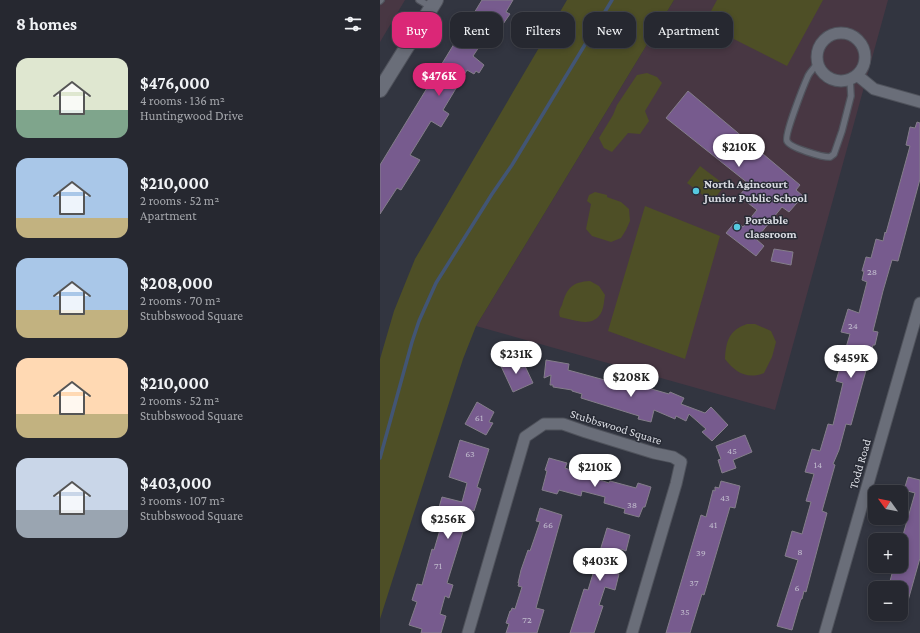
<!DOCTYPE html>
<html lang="en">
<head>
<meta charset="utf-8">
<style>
  :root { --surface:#262830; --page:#32343c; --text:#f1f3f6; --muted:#a4a6ab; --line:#42444c; --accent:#db2777 }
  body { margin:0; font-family:"Crimson Pro",serif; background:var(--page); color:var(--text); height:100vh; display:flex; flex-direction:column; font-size:15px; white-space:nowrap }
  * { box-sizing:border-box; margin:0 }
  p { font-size:13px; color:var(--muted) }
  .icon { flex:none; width:22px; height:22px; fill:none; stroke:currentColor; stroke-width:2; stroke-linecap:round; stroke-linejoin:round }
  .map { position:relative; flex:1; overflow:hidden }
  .sheet { display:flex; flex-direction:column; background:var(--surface); width:380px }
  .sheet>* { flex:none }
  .guide { position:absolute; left:12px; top:12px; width:380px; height:36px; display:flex; gap:8px }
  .needle { width:26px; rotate:303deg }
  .tools { position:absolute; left:488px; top:485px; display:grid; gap:8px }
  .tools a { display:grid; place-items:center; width:40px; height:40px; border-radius:8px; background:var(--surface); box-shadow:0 2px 6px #0003,0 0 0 1px var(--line); font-size:20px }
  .price { position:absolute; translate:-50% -34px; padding:0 9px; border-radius:14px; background:#fff; color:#222; font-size:13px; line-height:26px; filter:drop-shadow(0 1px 2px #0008) }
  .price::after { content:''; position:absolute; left:50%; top:24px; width:12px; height:9px; margin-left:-6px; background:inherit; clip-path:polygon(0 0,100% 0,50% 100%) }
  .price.active { background:var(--accent); color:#fff }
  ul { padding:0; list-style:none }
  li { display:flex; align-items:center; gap:12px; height:100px; padding:0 16px }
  li span { display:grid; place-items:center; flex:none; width:112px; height:80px; border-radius:12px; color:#555 }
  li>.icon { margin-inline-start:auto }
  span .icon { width:48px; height:48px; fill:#fffc; stroke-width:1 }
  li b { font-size:17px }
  h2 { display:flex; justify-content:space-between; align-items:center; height:48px; padding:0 16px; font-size:17px }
  .chip { padding:0 14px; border-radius:12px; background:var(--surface); box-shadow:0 2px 6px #0003,0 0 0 1px var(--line); font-size:14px; line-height:36px }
  .chip.active { background:var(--accent); color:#fff }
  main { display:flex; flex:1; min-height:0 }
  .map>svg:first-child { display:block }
  .education { fill:#483743 }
  .green { fill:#4e4f26 }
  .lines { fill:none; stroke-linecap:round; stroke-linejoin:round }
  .stream { stroke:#425574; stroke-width:3.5 }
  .building { fill:#775b8e; stroke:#847e8a }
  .service-casing { stroke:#4f525b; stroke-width:8 }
  .minor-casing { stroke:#4f525b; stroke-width:13 }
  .tertiary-casing { stroke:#4f525b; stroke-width:16 }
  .service { stroke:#6a6e79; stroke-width:5.5 }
  .minor { stroke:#6a6e79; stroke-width:11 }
  .tertiary { stroke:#6a6e79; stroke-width:14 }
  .poi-dot { fill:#56c9e0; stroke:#282b35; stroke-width:1.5 }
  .labels { text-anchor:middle; stroke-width:3; stroke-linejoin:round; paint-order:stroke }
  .number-label { font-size:10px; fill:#c0bbcd }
  .poi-label { font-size:12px; font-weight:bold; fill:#d9dbe2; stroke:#282b35; text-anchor:start }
  .street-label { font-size:12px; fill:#d9dbe2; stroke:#282b35 }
</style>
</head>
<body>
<main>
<section class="sheet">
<h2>8 homes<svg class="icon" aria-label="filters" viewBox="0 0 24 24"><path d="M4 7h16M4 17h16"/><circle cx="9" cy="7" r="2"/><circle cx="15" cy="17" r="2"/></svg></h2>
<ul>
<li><span style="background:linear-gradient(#dfe7d0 65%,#7fa58c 0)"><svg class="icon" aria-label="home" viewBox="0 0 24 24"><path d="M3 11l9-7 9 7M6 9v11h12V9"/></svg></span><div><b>$476,000</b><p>4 rooms · 136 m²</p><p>Huntingwood Drive</p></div></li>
<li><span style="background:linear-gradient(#a9c7e8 75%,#c2b280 0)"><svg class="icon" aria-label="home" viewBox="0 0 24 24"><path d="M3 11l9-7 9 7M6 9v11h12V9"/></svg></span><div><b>$210,000</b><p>2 rooms · 52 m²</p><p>Apartment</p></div></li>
<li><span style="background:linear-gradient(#a9c7e8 65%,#c2b280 0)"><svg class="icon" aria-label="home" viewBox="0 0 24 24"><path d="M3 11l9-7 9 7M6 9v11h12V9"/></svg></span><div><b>$208,000</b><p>2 rooms · 70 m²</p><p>Stubbswood Square</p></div></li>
<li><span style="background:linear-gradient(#ffd9b3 70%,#c2b280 0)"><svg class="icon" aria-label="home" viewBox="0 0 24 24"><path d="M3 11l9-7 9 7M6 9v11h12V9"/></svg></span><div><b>$210,000</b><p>2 rooms · 52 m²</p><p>Stubbswood Square</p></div></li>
<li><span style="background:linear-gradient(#c9d6e8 65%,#9aa5b1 0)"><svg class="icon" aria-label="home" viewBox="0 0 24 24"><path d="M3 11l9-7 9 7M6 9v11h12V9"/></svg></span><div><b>$403,000</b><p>3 rooms · 107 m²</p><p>Stubbswood Square</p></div></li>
</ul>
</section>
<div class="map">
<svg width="540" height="633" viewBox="0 0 540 633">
  <rect width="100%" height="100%" fill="#323540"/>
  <!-- education -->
  <path class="education" d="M0,0H25L0,42Z
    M294,0H508L395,410L96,326Z"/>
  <!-- green -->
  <path class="green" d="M187,0H294L96,326L83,359L0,619V359L14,311L35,259Z
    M337,0H443L407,66L324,24Z
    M267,73L277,77L282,83L265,111L269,121L260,134L248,133L232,152L224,148L219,138L233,115L237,105L257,75Z
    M320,166L345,185L332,202L307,183Z
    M215,192L227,195V197L241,202L249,209L250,221L246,230L241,238L231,242L212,236L206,229L211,204L207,201L209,195Z
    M265,206L340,236L305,359L228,331Z
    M210,281L219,286L225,295C224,300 224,306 222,311C214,329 195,320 180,317C178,312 180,309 182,305C187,288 192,282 210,281Z
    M367,324H375L391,331L396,342L392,357L384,373C367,380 355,372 345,359C346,341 349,330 367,324Z"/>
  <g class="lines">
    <!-- stream -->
    <path class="stream" d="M0,458L32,342L39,321L56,283L112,194L132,165L232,0"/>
  </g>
  <!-- building -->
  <path class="building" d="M102,0H133L126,12L130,14L121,27L115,23L93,56L104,65L99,73L96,71L94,74L87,70L63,110L69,114L61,127L51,121L30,155L40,160L21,190L17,188L0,214V165L74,44L76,45L93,19L91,18Z
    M308,91L420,185L416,190L423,196L409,212L402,207L376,239L384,246L376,256L346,233L356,221L363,227L377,210L359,196L369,184L286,118Z
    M537,122L540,123V179L518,261L512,260L503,291L493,331L498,332L495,345H493L471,425L466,424L459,450L453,464L455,465L442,511L447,513L426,592L424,591L422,599H421L412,630L397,626L418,560L405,556L412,531L422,534L431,502L426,501L434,474L425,472L432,449L440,451L448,424L453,425L463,383L456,381L470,334L461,332L468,309L479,313L487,282L482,280L484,271H482L486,257L491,258L496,239L503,241L505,232L506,233L530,146L526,145L530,127L535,128Z
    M394,249L413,252L411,265L391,261Z
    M133,357L139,369L145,366L153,383L133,392L120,364Z
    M166,360L189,364L188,370L232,382L233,378L289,394L290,392L304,398L301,404L325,413L331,407L348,425L332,441L322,432L326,429L309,414L306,421L296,416L295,419L274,410L271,422L258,419L259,416L201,398L202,394L192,391V390L173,387V385H170L171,375L164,378Z
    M97,402L114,412L109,422L113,423L106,435L85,424Z
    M365,435L372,452L353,460L356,468L342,473L338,460L341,459L336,446Z
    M80,440L109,449L97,487L101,489L94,511L91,510L87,523L86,522L67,583L73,585L69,598L65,596L60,614L66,616L61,633H41L42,629L29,625L37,602L32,600L37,584L42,585L52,549L54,550L64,516L57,514L62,497L82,502L87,483L69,477Z
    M169,458L187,463L185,468L229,483L230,481L256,488L258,483L271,487L265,507H263L259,517L244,513L245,509L224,503L225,497L202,491L201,496L179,490L177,494L162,490L167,471L165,470Z
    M528,477L540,480V558L524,615H521V588L509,585L513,570L521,573V542L535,493L524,490Z
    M341,481L360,486L355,508L350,507L324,595L322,594L310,633H286L321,515L326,517L333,490L335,491V487L339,488Z
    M160,508L182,515L156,608L164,610L157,633H126L129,624L126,623L130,611H131L132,608L135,609L142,587L138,586L139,583H138L141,570L148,550L150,551L160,522L156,521Z
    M227,528L250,535L246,551L241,549L234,572L239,574L235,590L225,587L219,605L223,606L214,633H190L204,589L208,590Z"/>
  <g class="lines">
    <defs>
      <path id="service" d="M39,0L51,7
        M0,1L1,0
        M437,64C434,68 430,72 428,76C424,85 404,135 407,141C410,148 442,157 450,157L454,154L462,131L471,96L470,79"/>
      <path id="minor" d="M437 57a24 24 0 1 1 48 0a24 24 0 1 1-48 0Z
        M477,75L494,89L540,102
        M88,633L145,437L164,424H183L206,432L274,453L293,457L301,462L296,484L252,633
        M445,633L540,303"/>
      <path id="tertiary" d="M0,90L56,0"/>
    </defs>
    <!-- service casing -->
    <use href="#service" class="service-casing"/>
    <!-- minor casing -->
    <use href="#minor" class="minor-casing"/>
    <!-- tertiary casing -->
    <use href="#tertiary" class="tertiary-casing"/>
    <!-- service -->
    <use href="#service" class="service"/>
    <!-- minor -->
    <use href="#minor" class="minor"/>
    <!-- tertiary -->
    <use href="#tertiary" class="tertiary"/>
  </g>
  <!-- markers -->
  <g class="poi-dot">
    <circle cx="316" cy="191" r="4"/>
    <circle cx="357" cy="227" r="4"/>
  </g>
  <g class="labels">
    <!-- number labels -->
    <g class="number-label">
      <text x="492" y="275">28</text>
      <text x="473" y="329">24</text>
      <text x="99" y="421">61</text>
      <text x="352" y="454">45</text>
      <text x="90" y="457">63</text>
      <text x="438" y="468">14</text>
      <text x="345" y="501">43</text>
      <text x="252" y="508">38</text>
      <text x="168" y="528">66</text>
      <text x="333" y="528">41</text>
      <text x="420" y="555">8</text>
      <text x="321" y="556">39</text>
      <text x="58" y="569">71</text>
      <text x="314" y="586">37</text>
      <text x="417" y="591">6</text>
      <text x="305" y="615">35</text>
      <text x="147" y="623">72</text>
    </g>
    <!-- poi labels -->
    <g class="poi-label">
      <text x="324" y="188">North Agincourt<tspan x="324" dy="14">Junior Public School</tspan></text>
      <text x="365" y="224">Portable<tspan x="365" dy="14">classroom</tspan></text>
    </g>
    <!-- street labels -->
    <g class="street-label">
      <text transform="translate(236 427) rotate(17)" y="4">Stubbswood Square</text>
      <text transform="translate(480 464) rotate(-74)" y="4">Todd Road</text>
    </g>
  </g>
</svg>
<div class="tools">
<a><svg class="needle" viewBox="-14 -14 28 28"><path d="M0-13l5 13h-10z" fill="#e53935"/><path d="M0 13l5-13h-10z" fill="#a4a6ab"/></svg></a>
<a>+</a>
<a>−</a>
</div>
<b class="price active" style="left:59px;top:97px">$476K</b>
<b class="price" style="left:359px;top:168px">$210K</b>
<b class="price" style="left:136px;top:375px">$231K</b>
<b class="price" style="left:471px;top:379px">$459K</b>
<b class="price" style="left:251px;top:398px">$208K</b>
<b class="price" style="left:215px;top:488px">$210K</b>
<b class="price" style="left:68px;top:540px">$256K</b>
<b class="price" style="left:220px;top:582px">$403K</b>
<div class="guide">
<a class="chip active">Buy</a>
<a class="chip">Rent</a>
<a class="chip">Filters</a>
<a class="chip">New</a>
<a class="chip">Apartment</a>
</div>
</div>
</main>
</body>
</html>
